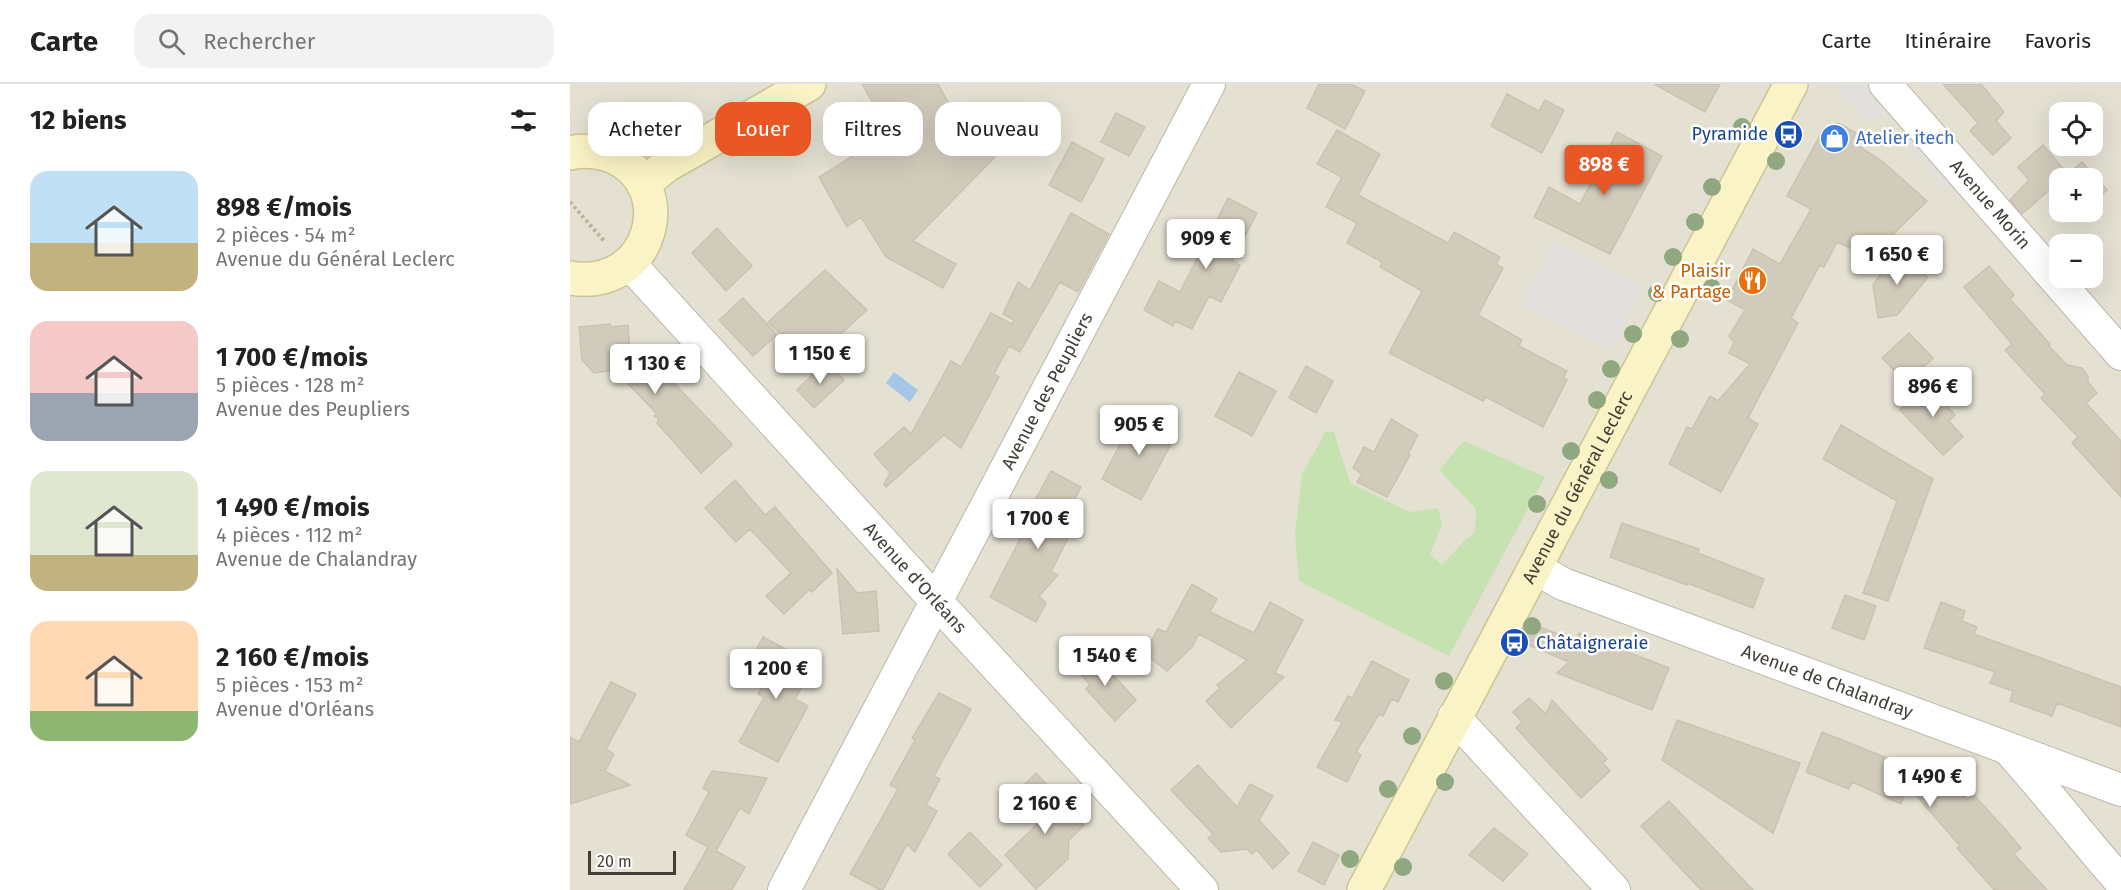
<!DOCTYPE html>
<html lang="fr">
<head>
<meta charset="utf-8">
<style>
  :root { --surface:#fff; --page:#f2f2f2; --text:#222; --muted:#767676; --line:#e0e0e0; --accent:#e85724 }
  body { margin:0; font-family:"Fira Sans",sans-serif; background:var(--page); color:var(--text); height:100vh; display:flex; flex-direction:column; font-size:22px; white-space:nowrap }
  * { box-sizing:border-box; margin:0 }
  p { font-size:20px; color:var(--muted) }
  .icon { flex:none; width:33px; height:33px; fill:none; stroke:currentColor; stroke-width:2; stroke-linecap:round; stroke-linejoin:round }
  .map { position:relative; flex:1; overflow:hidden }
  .sheet { display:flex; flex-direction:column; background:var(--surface); width:570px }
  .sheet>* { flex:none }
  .top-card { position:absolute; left:18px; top:18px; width:570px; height:54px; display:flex; gap:12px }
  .tools { position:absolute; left:1479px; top:18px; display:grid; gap:12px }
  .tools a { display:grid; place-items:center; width:54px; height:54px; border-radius:12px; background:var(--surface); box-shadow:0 6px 24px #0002; font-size:30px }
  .scale { position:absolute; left:18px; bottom:15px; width:88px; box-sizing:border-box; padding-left:6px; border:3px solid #423e35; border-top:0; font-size:16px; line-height:21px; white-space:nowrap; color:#423e35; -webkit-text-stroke:4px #fff; paint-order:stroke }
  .price { position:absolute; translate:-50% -51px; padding:0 14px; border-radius:6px; background:#fff; color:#222; font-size:20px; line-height:39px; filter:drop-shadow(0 2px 3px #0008) }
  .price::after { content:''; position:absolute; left:50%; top:36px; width:18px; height:14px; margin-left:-9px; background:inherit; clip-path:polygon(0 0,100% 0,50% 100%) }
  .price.active { background:var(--accent); color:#fff }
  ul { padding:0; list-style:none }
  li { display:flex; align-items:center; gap:18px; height:150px; padding:0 30px }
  li span { display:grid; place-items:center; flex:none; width:168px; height:120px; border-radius:18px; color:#555 }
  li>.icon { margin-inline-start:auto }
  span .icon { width:72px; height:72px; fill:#fffc; stroke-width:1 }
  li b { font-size:26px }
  h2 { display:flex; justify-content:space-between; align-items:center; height:72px; padding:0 30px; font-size:26px }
  .tag { padding:0 21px; border-radius:18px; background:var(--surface); box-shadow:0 6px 24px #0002; font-size:21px; line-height:54px }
  .tag.active { background:var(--accent); color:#fff }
  header { display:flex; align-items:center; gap:36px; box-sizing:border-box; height:84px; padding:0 30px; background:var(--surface); border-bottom:2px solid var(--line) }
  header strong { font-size:28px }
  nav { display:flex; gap:33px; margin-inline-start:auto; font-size:21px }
  .search { width:420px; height:54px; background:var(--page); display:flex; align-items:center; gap:15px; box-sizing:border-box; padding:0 21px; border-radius:18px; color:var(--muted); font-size:22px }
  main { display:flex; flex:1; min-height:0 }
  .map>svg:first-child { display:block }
  .residential { fill:#e4e1d3; fill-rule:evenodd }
  .green { fill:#c6e2b0 }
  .parking { fill:#e2e0dc }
  .water { fill:#a5c6e9 }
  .building { fill:#d1cbbb; stroke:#cbc3af; stroke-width:1.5 }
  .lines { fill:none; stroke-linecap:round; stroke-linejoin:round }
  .street-casing { stroke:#bbb7a8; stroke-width:34 }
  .secondary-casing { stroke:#cdc597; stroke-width:36 }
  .path { stroke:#bcb49a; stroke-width:4; stroke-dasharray:3 3; stroke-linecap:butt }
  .street { stroke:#fff; stroke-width:32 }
  .secondary { stroke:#faf3c5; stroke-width:33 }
  .tree { fill:#8fa87f }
  .labels { text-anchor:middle; stroke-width:5; stroke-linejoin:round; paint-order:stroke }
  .transit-label { font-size:18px; fill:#164399; stroke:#fff; text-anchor:end }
  .shop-label { font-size:18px; fill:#366cbe; stroke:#fff; text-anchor:start }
  .street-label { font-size:18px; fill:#423e35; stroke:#fff }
  .food-label { font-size:18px; fill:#c56008; stroke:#fff; text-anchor:end }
</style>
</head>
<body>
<header>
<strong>Carte</strong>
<div class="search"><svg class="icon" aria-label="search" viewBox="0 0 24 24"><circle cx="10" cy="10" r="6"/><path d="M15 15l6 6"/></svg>Rechercher</div>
<nav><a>Carte</a><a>Itinéraire</a><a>Favoris</a></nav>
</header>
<main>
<section class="sheet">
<h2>12 biens<svg class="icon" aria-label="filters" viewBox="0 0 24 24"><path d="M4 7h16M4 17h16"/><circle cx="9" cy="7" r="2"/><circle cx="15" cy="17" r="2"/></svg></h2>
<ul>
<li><span style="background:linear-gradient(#bfe0f5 60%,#c2b280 0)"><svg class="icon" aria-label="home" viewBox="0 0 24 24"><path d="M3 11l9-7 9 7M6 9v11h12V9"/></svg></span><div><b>898 €/mois</b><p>2 pièces · 54 m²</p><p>Avenue du Général Leclerc</p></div></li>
<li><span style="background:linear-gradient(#f6c9c9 60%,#9aa5b1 0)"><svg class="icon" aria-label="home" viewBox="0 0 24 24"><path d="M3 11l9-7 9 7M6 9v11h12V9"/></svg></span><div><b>1 700 €/mois</b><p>5 pièces · 128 m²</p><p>Avenue des Peupliers</p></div></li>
<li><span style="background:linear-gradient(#dfe7d0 70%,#c2b280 0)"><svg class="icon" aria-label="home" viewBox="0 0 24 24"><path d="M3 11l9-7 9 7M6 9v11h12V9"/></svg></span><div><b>1 490 €/mois</b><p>4 pièces · 112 m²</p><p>Avenue de Chalandray</p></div></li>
<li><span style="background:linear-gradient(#ffd9b3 75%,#8fb573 0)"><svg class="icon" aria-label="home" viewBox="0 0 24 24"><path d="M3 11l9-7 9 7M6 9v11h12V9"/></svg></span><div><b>2 160 €/mois</b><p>5 pièces · 153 m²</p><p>Avenue d'Orléans</p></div></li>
</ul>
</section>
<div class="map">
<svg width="1551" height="806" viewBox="0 0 1551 806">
  <rect width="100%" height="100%" fill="#f1eee4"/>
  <!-- residential -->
  <path class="residential" d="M0,0H1551V806H0ZM1490,28H1522V62H1490ZM1490,94H1522V128H1490ZM1490,160H1522V194H1490Z"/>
  <!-- green -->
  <path class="green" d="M756,347L764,348L780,399L840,428L868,424L872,440L860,470L872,481L894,457L905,448L906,425L869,386L894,357L975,393L879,572L729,497L725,450L732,390Z"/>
  <!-- parking -->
  <path class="parking" d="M1272,0H1298L1320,26L1298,40L1267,3Z
    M1341,49L1384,98L1376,105L1333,56Z
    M984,157L1073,203L1041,266L951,221Z"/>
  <!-- water -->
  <path class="water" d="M324,288L348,306L340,318L316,299Z"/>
  <!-- building -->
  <path class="building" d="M292,0H368L392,43L430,20L446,48L421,63L426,72L343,157L386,180L373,204L316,173L291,133L277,143L249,93L320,49Z
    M749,0H781L795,7L775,45L737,24Z
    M1084,0H1150L1135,28Z
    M1373,0H1411L1434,28L1426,37L1441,54L1423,71L1400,47L1408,39Z
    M937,10L969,27L975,16L994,26L972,69L921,42Z
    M546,29L575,43L559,72L531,58Z
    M1268,39L1290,51L1285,60L1312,77L1357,117L1300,173L1267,158L1254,183L1250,181L1221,234L1228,239L1178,334L1188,340L1151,408L1099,380L1117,343L1122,345L1140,312L1148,317L1180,280L1159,269L1164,258L1159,252L1175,226L1157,216L1183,165L1210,180L1241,125L1217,112L1254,44Z
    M767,46L810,70L788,111L878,159L884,148L930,173L926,180L933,184L908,231L952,256L949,262L997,287L993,294L997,296L973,343L916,313L913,317L819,269L852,207L810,183L812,178L777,159L787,139L756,123L772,93L747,80Z
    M1047,48L1092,72L1040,170L964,133L979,103L1010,120Z
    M502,58L534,75L511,118L479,101Z
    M1473,61L1498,90L1512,78L1537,106L1522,119V94H1490V108L1484,102L1452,130L1440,116L1459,96L1448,83Z
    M658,114L687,129L662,177L670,181L651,218L639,212L622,245L605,237L603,242L574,226L589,197L610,208Z
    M501,129L539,150L508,208L490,198L450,268L439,262L424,290L429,293L391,364L374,351L316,403L314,400L320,389L304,370L334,343L341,350L381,277L391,283L421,229L442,240L444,236L433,230L448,198L460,206Z
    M147,144L182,182L156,207L122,169Z
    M1326,168L1358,193L1327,231L1308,234L1303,201Z
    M1419,182L1444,211L1440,215L1480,260L1479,262L1497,281L1512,284L1518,292V298L1527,309L1516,319L1551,357V413L1502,359L1508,353L1471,314L1475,310L1435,266L1442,260L1394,203Z
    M255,186L297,226L239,279L198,238Z
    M173,214L207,251L183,272L149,236Z
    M40,240L41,243L58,241L62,298L84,278L161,359L162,361L131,389L87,339L89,335L84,332L87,330L45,286L24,289L12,276L9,243Z
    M1339,249L1363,274L1337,300L1312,274Z
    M256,277L274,296L244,324L227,306Z
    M736,282L763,297L746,329L719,314Z
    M669,288L706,307L682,352L645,332Z
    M1362,297L1379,316L1375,320L1385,331L1379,337L1393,353L1373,371L1330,326Z
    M567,328L607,349L571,416L532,395Z
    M821,335L848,351L838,370L840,371L817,413L787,398L792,390L783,384L794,363L804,368Z
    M1271,341L1363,395L1318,517L1293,509L1327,417L1253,375Z
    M481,387L511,403L490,443L501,448L481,488L488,491L469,512L476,519L466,538L420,513L448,459L467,420L464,418Z
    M165,396L195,431L205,423L262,489L242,508L239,506L214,530L196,512L221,489L180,445L166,458L135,424Z
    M1052,439L1129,465L1128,469L1194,495L1183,524L1117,499V501L1040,473Z
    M267,485L287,509L306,507L309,547L273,550Z
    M622,500L647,515L640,528L684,549L700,518L733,536L705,589L714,593L661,644L636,617L650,604L647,601L677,576L629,550L622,563L597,587L574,569L588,545L596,548Z
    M1275,511L1306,522L1294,556L1262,544Z
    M1371,518L1395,527L1392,537L1407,543L1404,550L1551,603V643L1487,619L1482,632L1440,617L1443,607L1420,599L1425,588L1354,564Z
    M957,538L1006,557L1009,549L1099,584L1082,626L987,589L999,578L949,557Z
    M193,553L234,575L231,582L240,589L225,615L238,622L208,678L169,658L194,613L188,610L196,596L176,585Z
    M522,568L566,616L545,637L516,605L520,601L505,583Z
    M802,577L839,596L828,618L822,615L813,632L809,630L786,668L791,671L777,698L747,683L772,638L765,636L778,612L782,614Z
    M41,598L66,610L36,665L44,670L35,687L60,701L0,720V653L9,658Z
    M369,609L401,625L364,692L370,695L356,721L367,727L345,768L337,760L313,806H310L280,790L328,705L320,701L345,656L342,654Z
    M959,614L976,630L982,616L1037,675L1033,679L1040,687L1011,714L946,644L952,638L943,628Z
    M1107,636L1230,679L1203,749L1092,676Z
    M1252,648L1365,693L1372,687L1397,716L1403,710L1435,745L1451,764L1444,770L1477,806H1424L1387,764L1390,762L1338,702L1331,720L1282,698L1279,705L1236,688Z
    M628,681L667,723L680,700L703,712L689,736L719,769L703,785L687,766L682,770L677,765L651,768L638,754L643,750L601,706Z
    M142,687L197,694L179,730L170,724L146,767L175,783L162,806H114L138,763L116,751L139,708L133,704Z
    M466,689L514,741L499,756L498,775L466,805L435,771L474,734L449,706Z
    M1099,717L1183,806H1131L1071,742Z
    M924,744L958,770L933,797L899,771Z
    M400,748L432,781L410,803L378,770Z
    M743,758L769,771L754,801L728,787Z"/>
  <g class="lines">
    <defs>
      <g id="street">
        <path id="s1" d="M1315,0L1551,270"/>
        <path id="s2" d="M60,180L366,517L632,806"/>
        <path id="s3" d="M965,484L993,500L1551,706"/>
        <path d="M884,633L1044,806"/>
        <path d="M1439,666C1478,709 1513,755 1551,798"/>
        <path id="s4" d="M214,806L639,0"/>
      </g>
      <g id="secondary">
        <path d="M0,69C12,66 24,67 36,70C112,95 85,208 0,194"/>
        <path d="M73,100L97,81L239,0"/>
        <path id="s5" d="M794,806L1221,0"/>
      </g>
    </defs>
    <!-- street casing -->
    <use href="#street" class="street-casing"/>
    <!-- secondary casing -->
    <use href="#secondary" class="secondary-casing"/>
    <!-- path -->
    <path class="path" d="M0,118L35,158"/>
    <!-- street -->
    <use href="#street" class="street"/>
    <!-- secondary -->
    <use href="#secondary" class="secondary"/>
  </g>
  <!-- trees -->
  <g class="tree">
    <circle cx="1172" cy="43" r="9"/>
    <circle cx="1206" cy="77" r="9"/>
    <circle cx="1142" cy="103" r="9"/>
    <circle cx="1125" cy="138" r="9"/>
    <circle cx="1103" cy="173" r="9"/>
    <circle cx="1142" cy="204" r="9"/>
    <circle cx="1087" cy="209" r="9"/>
    <circle cx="1063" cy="250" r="9"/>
    <circle cx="1110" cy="255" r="9"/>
    <circle cx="1041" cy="285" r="9"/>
    <circle cx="1027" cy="316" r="9"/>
    <circle cx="1001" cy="367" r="9"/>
    <circle cx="1039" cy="396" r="9"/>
    <circle cx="967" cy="420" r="9"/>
    <circle cx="962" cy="542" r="9"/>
    <circle cx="874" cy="597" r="9"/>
    <circle cx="842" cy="652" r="9"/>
    <circle cx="875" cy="698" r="9"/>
    <circle cx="818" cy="705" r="9"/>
    <circle cx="780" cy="775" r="9"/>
    <circle cx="833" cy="783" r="9"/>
  </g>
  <!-- icons -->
  <defs>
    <symbol id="bus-disc" viewBox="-11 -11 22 22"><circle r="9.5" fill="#1a4fb4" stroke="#fff"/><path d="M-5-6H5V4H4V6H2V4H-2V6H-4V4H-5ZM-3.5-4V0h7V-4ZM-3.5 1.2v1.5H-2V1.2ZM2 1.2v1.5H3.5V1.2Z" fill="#fff"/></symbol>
    <symbol id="shop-disc" viewBox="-11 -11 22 22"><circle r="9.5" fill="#3f7fe0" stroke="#fff"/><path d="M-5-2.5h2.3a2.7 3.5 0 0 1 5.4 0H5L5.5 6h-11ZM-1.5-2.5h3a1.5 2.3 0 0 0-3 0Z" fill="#fff"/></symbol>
    <symbol id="restaurant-disc" viewBox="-11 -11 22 22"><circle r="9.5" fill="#e8710a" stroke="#fff"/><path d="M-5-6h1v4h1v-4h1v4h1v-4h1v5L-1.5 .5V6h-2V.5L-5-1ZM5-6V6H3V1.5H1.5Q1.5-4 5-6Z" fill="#fff"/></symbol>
  </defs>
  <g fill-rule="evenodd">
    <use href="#bus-disc" x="1202" y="34" width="33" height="33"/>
    <use href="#shop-disc" x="1248" y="38" width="33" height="33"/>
    <use href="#restaurant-disc" x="1166" y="180" width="33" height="33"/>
    <use href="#bus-disc" x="928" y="542" width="33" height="33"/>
  </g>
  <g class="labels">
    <!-- transit labels -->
    <g class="transit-label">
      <text x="1198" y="56">Pyramide</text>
      <text x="966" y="565" text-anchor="start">Châtaigneraie</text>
    </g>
    <!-- shop labels -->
    <g class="shop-label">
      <text x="1286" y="60">Atelier itech</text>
    </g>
    <!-- street labels -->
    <g class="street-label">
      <text dy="6" stroke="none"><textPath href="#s1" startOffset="160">Avenue Morin</textPath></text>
      <text dy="6" stroke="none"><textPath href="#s4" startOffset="564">Avenue des Peupliers</textPath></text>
      <text dy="6" stroke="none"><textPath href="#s5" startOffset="456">Avenue du Général Leclerc</textPath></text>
      <text dy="6" stroke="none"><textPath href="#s2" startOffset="424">Avenue d'Orléans</textPath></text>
      <text dy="6" stroke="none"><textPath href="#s3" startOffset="314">Avenue de Chalandray</textPath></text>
    </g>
    <!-- food labels -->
    <g class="food-label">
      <text x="1161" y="193">Plaisir<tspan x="1161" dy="21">&amp; Partage</tspan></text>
    </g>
  </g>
</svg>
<div class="tools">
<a><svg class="icon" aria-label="locate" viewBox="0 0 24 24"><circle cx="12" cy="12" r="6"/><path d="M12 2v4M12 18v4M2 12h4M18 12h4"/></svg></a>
<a>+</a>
<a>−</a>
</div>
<div class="scale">20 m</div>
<b class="price active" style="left:1034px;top:112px">898 €</b>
<b class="price" style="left:636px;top:186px">909 €</b>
<b class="price" style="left:1327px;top:202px">1 650 €</b>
<b class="price" style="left:250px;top:301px">1 150 €</b>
<b class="price" style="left:85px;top:311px">1 130 €</b>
<b class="price" style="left:1363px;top:334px">896 €</b>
<b class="price" style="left:569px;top:372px">905 €</b>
<b class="price" style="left:468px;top:466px">1 700 €</b>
<b class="price" style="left:535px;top:603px">1 540 €</b>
<b class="price" style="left:206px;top:616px">1 200 €</b>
<b class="price" style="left:1360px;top:724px">1 490 €</b>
<b class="price" style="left:475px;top:751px">2 160 €</b>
<div class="top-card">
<a class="tag">Acheter</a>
<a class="tag active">Louer</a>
<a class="tag">Filtres</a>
<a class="tag">Nouveau</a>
</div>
</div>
</main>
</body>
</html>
